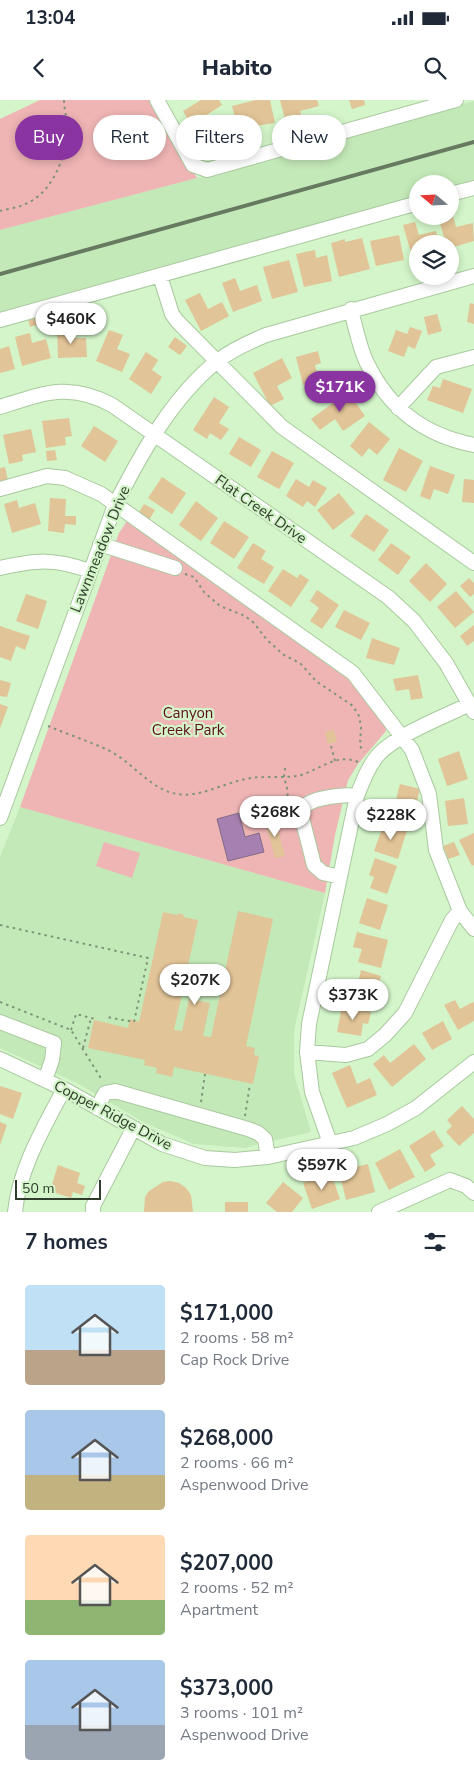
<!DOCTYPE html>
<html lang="en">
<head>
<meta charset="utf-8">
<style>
  :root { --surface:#fff; --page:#f6f6f7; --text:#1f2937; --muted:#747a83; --accent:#8a34a1 }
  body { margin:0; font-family:"Nunito Sans",sans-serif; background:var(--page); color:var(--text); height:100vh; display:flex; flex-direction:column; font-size:19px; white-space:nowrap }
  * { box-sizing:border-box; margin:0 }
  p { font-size:16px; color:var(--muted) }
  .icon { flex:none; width:28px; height:28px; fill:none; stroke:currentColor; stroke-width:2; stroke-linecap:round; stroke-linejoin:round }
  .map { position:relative; height:1112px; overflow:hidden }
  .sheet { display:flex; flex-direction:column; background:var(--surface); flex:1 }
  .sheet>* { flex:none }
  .hud { position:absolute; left:15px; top:15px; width:445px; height:45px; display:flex; gap:10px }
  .needle { width:32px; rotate:289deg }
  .tools { position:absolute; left:409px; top:75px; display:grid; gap:10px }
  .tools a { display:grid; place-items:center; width:50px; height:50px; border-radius:50%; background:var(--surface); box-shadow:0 2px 8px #0003; font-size:25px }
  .scale { position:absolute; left:15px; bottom:12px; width:86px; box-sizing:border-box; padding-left:5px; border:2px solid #303d2c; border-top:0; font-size:14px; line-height:18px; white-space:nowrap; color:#303d2c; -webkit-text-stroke:4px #d3f5c9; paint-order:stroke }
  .price { position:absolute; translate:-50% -42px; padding:0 11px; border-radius:18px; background:#fff; color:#222; font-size:16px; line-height:32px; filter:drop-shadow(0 1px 2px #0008) }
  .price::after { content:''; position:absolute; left:50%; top:30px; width:15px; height:11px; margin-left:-8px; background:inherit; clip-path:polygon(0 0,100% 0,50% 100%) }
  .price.selected { background:var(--accent); color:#fff }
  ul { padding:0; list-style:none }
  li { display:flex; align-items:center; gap:15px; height:125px; padding:0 25px }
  li span { display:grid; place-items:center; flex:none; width:140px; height:100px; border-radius:5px; color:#555 }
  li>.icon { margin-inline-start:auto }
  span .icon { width:60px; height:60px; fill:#fffc; stroke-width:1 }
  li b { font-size:21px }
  h2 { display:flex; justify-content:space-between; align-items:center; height:60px; padding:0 25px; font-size:21px }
  .pill { padding:0 18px; border-radius:22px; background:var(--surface); box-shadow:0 2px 8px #0003; font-size:18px; line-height:45px }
  .pill.selected { background:var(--accent); color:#fff }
  .status { display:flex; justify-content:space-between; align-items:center; height:35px; padding:0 25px; background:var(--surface); direction:ltr }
  .status svg { height:14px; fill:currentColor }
  header { display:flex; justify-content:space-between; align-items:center; height:65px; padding:0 25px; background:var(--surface); font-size:22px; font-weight:800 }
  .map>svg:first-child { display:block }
  .built { fill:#c4e9b8 }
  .green { fill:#efb4b4 }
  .water { fill:#a580b0; stroke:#826c88 }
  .building { fill:#e1c497 }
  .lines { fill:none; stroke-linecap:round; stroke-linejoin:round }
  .minor-casing { stroke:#a9c99f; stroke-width:16 }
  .path { stroke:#7e9577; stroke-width:2; stroke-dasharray:2.5 4; stroke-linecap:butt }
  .minor { stroke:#fff; stroke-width:14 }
  .rail { stroke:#667a60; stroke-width:4 }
  .labels { text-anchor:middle; stroke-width:4.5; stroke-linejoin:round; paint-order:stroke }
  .street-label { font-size:15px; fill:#303d2c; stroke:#d3f5c9 }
  .park-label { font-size:15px; fill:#5f0f1b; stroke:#d3f5c9 }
</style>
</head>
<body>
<div class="status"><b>13:04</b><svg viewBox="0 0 49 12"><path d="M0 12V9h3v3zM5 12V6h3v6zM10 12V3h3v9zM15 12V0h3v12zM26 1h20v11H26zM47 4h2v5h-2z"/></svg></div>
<header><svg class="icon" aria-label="back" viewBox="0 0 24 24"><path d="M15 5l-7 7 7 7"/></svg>Habito<svg class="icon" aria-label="search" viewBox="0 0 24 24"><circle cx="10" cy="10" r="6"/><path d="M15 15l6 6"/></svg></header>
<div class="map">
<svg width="474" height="1112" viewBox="0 0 474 1112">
  <rect width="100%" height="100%" fill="#d3f5c9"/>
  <!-- built -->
  <path class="built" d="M474,1V80L450,87V84H418L417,96L0,212V130L197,78Z
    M20,707L325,793L294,931V974L311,1032L244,1048L194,1044L143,1022L77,983L0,948V757Z"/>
  <!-- green -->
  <path class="green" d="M40,0H156L176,42L197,78L0,130V19Z
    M127,421L348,579C359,591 386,614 386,631L358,664L348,680L335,735L325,793L20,707L119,433Z
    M104,742L140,753L132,778L96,766Z"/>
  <!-- water -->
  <path class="water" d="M239,713L245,737L259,733L264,752L228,761L217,719Z"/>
  <!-- building -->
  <path class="building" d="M201,0H219L222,5L191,25L183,11Z
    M256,0H270L275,23L250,27L253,39L241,42L232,6Z
    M280,0H317L319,6L300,11L304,27L288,31Z
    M349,0H364L365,5L352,9Z
    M451,109L456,127L473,123L474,141L450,148V144H446L438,116H450Z
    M415,122L419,135L436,131L439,144H418V159L413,160L403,125Z
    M399,135L404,160L376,166L370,141Z
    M362,138L370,169L339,177L331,143L345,139V142Z
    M315,150L316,158L327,155L332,181L304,187L296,154Z
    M289,160L298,192L272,199L263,167Z
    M235,178L240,191L257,185L262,201L233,212L222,183Z
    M200,193L208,209L222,202L229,216L201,231L185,200Z
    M470,203L474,204V224L467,222Z
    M40,212L43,223L30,227L27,216Z
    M437,214L442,231L428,235L424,217Z
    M410,227L422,231L415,249L408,246L404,257L388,251L396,230L407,234Z
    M72,229L73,238H86L87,257L58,258L57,230Z
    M109,230L123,235L117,249L130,254L122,272L96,261Z
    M30,233L32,243L46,239L51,258L22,266L15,237Z
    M175,237L187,246L180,255L168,247Z
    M9,246L15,269L0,273V249Z
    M318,251L321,263L315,265L319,281L303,285L296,257Z
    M146,252L158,260L152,270L162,277L151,294L129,279Z
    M282,258L292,278L277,286L284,299L270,306L253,273Z
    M443,279L472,289L463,313L427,300L433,286L440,288Z
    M348,292L365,316L343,331L335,319L320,330L311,319Z
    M214,297L229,307L219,323L229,329L221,340L210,333L207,339L193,330Z
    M69,318L72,336L65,337L66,345L46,348L42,321Z
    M369,322L390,339L377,355L369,348L362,357L350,346Z
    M94,326L118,341L105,362L81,346Z
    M31,329L36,352L22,355L23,361L9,364L3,335Z
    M239,337L261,350L251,367L229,354Z
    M399,348L423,361L406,392L383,380Z
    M55,350L57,360L47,361L46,351Z
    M272,351L294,363L279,389L257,377Z
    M430,366L455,375L448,394L434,389L430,400L420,396Z
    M5,367L8,380L0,382V368Z
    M162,377L186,393L172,414L148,398Z
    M296,379L309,387L313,380L327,388L315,407L307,401L303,407L286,396Z
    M464,379L474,380V403L462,402Z
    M339,393L355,413L333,430L317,410Z
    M50,398L66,399L65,416H76V425L65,424L64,433L48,431Z
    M17,400L19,408L35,403L41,424L12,433L4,404Z
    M196,401L218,418L201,441L179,425Z
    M144,404L155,410L149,420L138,414Z
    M366,414L389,430L374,452L350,436Z
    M224,421L249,437L234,459L210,443Z
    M253,443L266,451L261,459L274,467L264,484L237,468Z
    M391,443L411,457L398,475L378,460Z
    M426,463L447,484L430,502L409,481Z
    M283,469L297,478L300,474L309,480L291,507L268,491Z
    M469,478L474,483V494L470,497L460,486Z
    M317,490L339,505L322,529L310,521L319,508L310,501Z
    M456,491L474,512L455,528L437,507Z
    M26,494L47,501L38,529L16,521Z
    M344,510L370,523L361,540L335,527Z
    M474,525V541L467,546L460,536Z
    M0,526L30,536L25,550L16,546L11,561L0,557Z
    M372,538L400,548L394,565L366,558Z
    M418,575L423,598L411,600L409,589L396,591L393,579Z
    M0,580L11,583L7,597L0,596Z
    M0,604L8,607L0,628Z
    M334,630L337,642L328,644L325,632Z
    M459,651L468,679L447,686L438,659Z
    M400,684L420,689L411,724L382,717L386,701L395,704Z
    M464,698L468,724L448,726L445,701Z
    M275,718L285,756L275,758L265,721Z
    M384,723L407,730L398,759L374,751Z
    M474,733V765L472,766L459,740Z
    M454,742L460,755L448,759L443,746Z
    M375,758L397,766L387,794L370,788L374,777L369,775Z
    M367,798L388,805L380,830L359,823Z
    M238,811L273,819L246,946L255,948L254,955L259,956L253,984L174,967L172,977L156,973L157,968L144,965L145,960L88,948L94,920L128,928L130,919L139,922L163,812L177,815L178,813L184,815L183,817L198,820L174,930L182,931L189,899L210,903L203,936L211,937Z
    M357,832L388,840L381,868L358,862L362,849L353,847Z
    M361,870L381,876L373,905L344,898L347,884L357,887Z
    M455,900L460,909L473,902L474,903V921L458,930L444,905Z
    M342,906L371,912L368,924L363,923L361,936L337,932Z
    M443,921L452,939L432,950L422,933Z
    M414,944L426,959L392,987L373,964L384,955L390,963Z
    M350,965L357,984L370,978L377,995L347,1008L332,973Z
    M0,986L22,993L13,1019L0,1014Z
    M462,1006L474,1019V1033L459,1046L446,1032L452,1026L447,1020Z
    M0,1022L7,1025L0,1045Z
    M434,1030L444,1046L430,1055L436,1065L425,1072L409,1046Z
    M400,1049L415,1077L389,1090L375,1063Z
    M368,1064L375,1092L346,1100L339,1071Z
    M58,1065L80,1073L77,1083L85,1086L82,1095L73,1092L71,1098L50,1091Z
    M331,1073L340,1099L312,1109L303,1083Z
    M170,1081L179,1083L186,1088L191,1095L193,1112H144L145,1097L149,1091L163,1082Z
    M283,1082L303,1098L292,1112H277L266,1103Z
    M225,1102H248V1112H225Z"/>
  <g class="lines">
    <defs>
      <path id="minor" d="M157,0L193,65L207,70L456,0
        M450,94L474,88
        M160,176L172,214L177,221L282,327L474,463
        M351,209C355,227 359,245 366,261C388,308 423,335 474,345
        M0,220L418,103
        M0,307C44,293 69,282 112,305L388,497L414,521L446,563L474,612
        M398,308L436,267L474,257
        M0,389L47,376L65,378L101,394L353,573L412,650L429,694L436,750L460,811L474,829
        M100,444L175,468
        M0,468C37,460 53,458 90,471
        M0,718L115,405C141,354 171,299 216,262C230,251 249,242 266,235L474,176
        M340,777L323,773L314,765L302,718C302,714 302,709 305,706C314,697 346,694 357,696
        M0,922L54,943L52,960L45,980
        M307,952L346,955L368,949L385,935L405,913L452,820L460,811
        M0,959L64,989L162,1044L205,1058L235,1060L268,1057L354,1038L387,1024L416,1008L474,962
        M97,1008L105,993L115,991L248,1029L258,1033L265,1039L268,1057
        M330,1043L312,992L307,952L309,924L357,696C363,681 368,667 378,655C396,635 445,616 470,604
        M15,1112C19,1069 44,1027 64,989
        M93,1112V1106L133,1029
        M379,1112L450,1080L466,1086L474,1093"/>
    </defs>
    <!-- minor casing -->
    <use href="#minor" class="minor-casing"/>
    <!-- path -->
    <path class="path" d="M0,111C7,109 16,108 23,105C51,95 66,59 67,31C68,21 64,10 64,0
      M185,474L194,477L204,492L220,506L245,516L254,523L267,540L284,555L300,563L316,581L353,606L359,616L361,627L360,646L364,652
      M48,626C67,634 88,641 108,650C137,664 156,700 193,694C213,691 231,681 251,678C266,676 282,678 297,676C317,672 336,652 358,662
      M331,646L335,661
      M285,668L284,677L288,692L284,712L287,730
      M0,825L148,858L134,922L107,917
      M0,902L71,930L102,980
      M71,930L76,914L95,919
      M83,948L91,918
      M201,1002L205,974
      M245,1016L250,984"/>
    <!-- minor -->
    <use href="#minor" class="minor"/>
    <!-- rail -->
    <path class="rail" d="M0,174L474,42"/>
  </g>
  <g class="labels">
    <!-- street labels -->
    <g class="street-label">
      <text transform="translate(261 409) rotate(35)" y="5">Flat Creek Drive</text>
      <text transform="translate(100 449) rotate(-68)" y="5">Lawnmeadow Drive</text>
      <text transform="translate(113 1015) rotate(28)" y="5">Copper Ridge Drive</text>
    </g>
    <!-- park labels -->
    <g class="park-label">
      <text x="188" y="618">Canyon<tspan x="188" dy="17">Creek Park</tspan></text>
    </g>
  </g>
</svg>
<div class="tools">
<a><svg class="needle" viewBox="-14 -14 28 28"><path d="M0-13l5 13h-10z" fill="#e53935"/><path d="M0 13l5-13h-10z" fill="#747a83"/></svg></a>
<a><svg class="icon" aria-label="layers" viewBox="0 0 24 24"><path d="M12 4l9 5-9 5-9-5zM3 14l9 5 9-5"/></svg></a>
</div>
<div class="scale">50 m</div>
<b class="price" style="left:71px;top:245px">$460K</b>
<b class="price selected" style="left:340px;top:313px">$171K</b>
<b class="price" style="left:275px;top:738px">$268K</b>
<b class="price" style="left:391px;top:741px">$228K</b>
<b class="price" style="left:195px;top:906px">$207K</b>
<b class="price" style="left:353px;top:921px">$373K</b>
<b class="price" style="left:322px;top:1091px">$597K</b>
<div class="hud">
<a class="pill selected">Buy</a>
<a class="pill">Rent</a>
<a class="pill">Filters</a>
<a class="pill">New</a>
</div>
</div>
<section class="sheet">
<h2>7 homes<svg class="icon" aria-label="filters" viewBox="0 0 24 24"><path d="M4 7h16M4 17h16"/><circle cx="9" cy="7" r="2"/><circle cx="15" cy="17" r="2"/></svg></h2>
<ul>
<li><span style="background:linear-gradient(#bfe0f5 65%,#b9a48a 0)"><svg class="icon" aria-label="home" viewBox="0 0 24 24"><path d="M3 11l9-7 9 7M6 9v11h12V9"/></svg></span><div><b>$171,000</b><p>2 rooms · 58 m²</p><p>Cap Rock Drive</p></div></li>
<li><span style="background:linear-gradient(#a9c7e8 65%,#c2b280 0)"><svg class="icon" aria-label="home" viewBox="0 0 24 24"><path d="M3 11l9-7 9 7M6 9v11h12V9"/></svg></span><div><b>$268,000</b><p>2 rooms · 66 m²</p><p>Aspenwood Drive</p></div></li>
<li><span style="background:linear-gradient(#ffd9b3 65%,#8fb573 0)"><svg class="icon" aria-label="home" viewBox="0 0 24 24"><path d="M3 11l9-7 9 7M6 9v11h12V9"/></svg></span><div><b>$207,000</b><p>2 rooms · 52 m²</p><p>Apartment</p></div></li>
<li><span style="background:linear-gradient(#a9c7e8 65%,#9aa5b1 0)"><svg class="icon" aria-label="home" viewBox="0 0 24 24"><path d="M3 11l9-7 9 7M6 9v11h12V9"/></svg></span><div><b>$373,000</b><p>3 rooms · 101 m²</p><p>Aspenwood Drive</p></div></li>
</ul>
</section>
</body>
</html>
